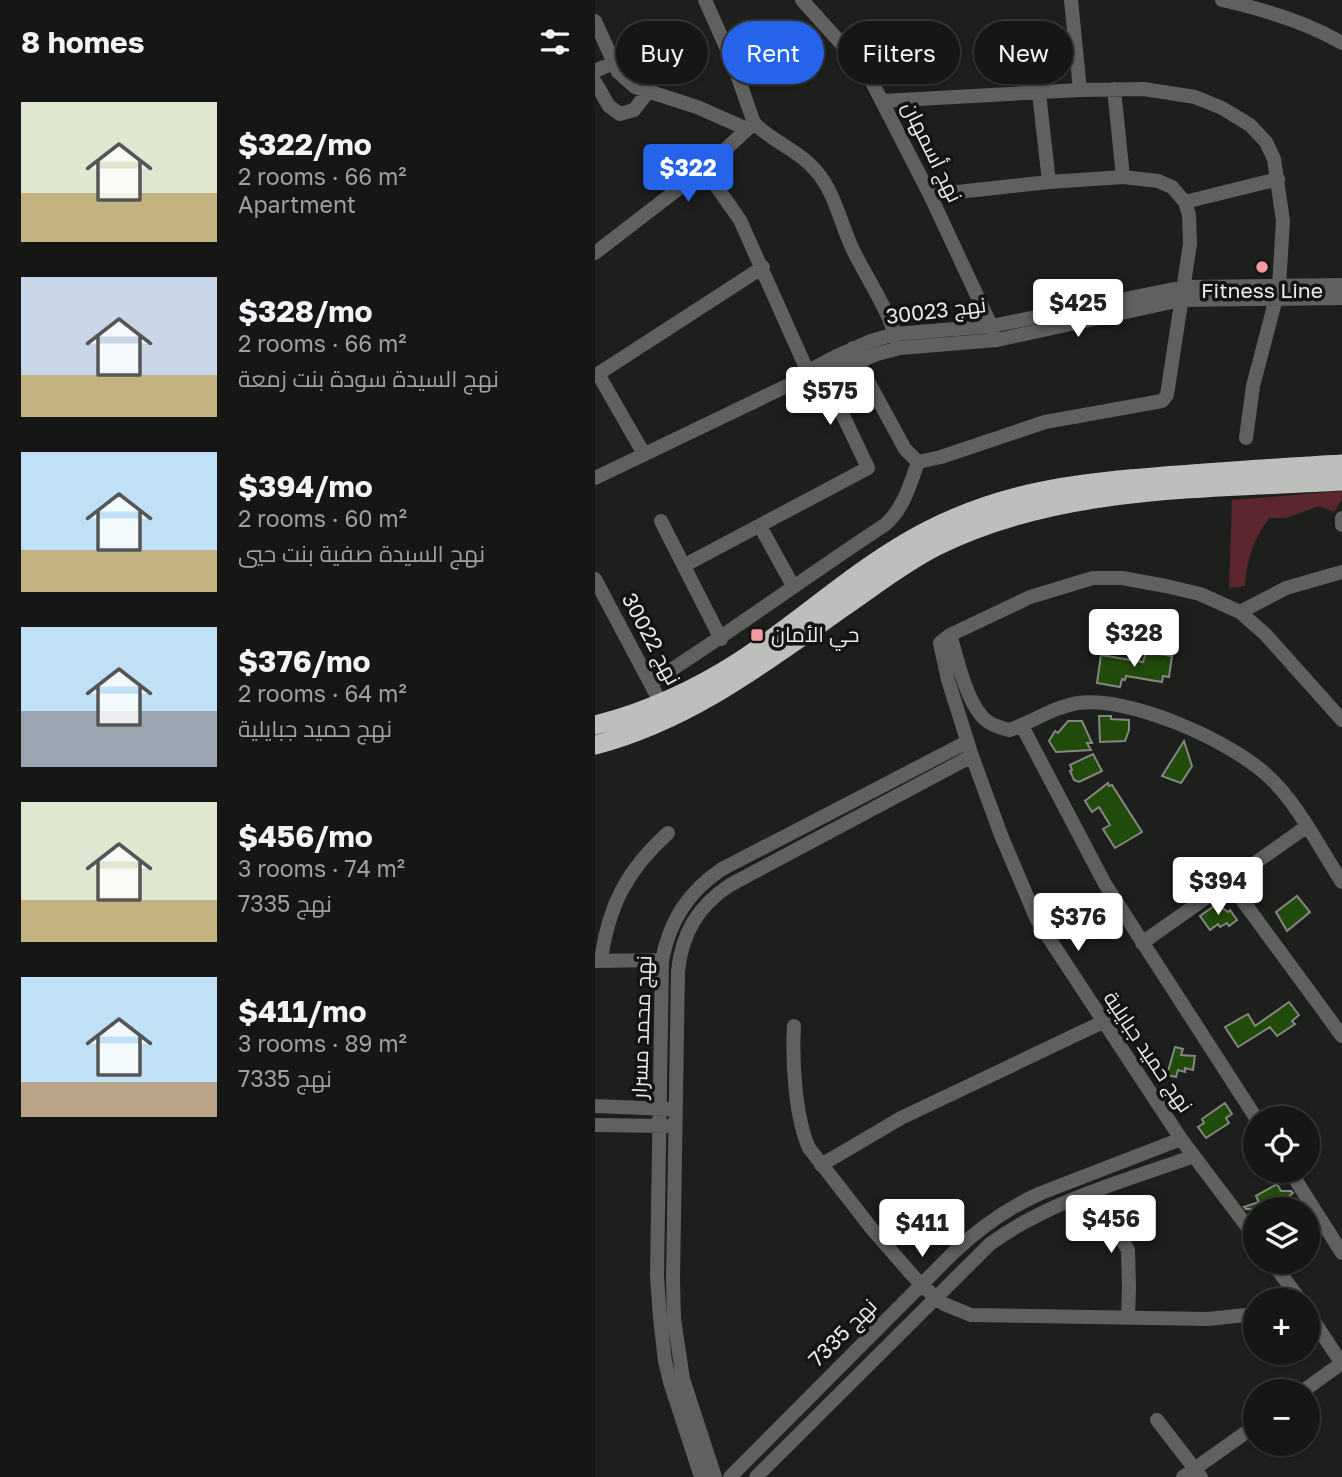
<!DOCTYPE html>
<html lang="en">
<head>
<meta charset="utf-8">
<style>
  :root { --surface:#161715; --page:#1f201e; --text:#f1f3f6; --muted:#9e9fa0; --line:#353634; --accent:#2563eb }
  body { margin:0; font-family:"Golos Text",Cairo,sans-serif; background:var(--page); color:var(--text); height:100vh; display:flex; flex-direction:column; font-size:26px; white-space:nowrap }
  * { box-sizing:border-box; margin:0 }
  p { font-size:23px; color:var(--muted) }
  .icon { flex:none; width:38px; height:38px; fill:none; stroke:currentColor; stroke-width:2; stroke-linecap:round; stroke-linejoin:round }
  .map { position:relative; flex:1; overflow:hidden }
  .side { display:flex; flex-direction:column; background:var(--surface); width:595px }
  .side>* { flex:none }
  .banner { position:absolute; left:21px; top:21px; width:620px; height:63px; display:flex; gap:14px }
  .buttons { position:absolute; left:648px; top:1106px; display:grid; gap:14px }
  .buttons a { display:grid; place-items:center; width:77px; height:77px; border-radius:50%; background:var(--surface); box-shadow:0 2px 5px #0004,0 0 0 2px var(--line); font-size:35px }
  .price { position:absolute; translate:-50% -60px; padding:0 16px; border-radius:7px; background:#fff; color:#222; font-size:23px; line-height:46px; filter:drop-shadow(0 2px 4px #0008) }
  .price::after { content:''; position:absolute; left:50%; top:42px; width:21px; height:16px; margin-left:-10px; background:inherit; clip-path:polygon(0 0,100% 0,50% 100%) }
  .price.current { background:var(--accent); color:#fff }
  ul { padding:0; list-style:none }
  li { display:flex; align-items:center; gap:21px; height:175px; padding:0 21px }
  li span { display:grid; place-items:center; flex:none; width:196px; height:140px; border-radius:0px; color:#555 }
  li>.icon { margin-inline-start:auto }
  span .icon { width:84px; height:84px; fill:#fffc; stroke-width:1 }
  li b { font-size:30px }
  h2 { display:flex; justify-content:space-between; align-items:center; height:84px; padding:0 21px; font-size:30px }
  .pill { padding:0 24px; border-radius:32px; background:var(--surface); box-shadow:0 2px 5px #0004,0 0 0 2px var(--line); font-size:24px; line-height:63px }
  .pill.current { background:var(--accent); color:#fff }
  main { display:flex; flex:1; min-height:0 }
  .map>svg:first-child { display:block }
  .green { fill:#5b262d }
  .building { fill:#214b0b; stroke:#848683; stroke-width:2 }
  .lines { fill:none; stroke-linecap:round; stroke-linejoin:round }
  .minor { stroke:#60615f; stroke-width:14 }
  .highway { stroke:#bdbfbc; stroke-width:19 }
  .poi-dot { fill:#f49aa3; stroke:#141513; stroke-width:2.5 }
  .labels { text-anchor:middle; stroke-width:7; stroke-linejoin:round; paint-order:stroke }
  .street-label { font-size:21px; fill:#eaebe9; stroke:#141513 }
  .poi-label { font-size:21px; fill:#eaebe9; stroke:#141513 }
</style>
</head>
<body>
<main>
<section class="side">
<h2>8 homes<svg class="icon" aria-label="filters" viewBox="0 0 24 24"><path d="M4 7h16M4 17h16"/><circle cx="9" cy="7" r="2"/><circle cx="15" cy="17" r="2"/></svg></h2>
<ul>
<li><span style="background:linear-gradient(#dfe7d0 65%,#c2b280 0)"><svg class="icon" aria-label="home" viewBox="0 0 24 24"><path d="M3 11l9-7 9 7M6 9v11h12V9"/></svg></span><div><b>$322/mo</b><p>2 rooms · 66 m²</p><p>Apartment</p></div></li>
<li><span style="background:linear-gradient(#c9d6e8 70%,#c2b280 0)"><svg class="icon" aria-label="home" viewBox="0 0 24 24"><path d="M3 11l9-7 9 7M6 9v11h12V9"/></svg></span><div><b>$328/mo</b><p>2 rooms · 66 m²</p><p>نهج السيدة سودة بنت زمعة</p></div></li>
<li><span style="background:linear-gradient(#bfe0f5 70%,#c2b280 0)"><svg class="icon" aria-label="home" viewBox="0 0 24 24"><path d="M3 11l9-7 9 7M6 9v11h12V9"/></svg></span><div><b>$394/mo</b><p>2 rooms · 60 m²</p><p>نهج السيدة صفية بنت حيي</p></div></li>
<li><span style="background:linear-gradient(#bfe0f5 60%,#9aa5b1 0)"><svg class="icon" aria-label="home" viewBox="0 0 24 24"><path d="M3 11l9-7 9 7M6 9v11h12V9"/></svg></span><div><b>$376/mo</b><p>2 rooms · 64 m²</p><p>نهج حميد جبايلية</p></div></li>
<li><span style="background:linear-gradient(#dfe7d0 70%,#c2b280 0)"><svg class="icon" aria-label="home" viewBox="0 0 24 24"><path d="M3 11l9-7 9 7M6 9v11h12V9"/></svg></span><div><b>$456/mo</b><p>3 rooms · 74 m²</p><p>نهج 7335</p></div></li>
<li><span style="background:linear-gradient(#bfe0f5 75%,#b9a48a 0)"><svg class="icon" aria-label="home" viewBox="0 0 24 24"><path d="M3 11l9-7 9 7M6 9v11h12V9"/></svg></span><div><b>$411/mo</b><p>3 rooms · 89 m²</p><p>نهج 7335</p></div></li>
</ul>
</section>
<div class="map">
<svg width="747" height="1477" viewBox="0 0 747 1477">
  <rect width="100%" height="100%" fill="#1d1f1c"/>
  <!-- green -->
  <path class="green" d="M747,491V499L739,512L724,506L691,518H674C659,538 651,561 650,586L634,588L637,500Z"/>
  <!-- building -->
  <path class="building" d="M551,652L577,656L574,677L568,676L567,682L531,676L530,680L527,679L525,687L502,683L506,655L548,662Z
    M504,716H516V719L534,720V730L530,741L505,742Z
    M473,721H487L497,743H492L496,750L461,752L454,741L460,731L463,733Z
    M589,741L597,766L586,783L567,776Z
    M498,754L507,771L484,782L479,780L475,771L477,770L475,765Z
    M513,783L514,786L517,785L547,832L520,848L508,829L515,825L504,807L497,812L490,801Z
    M702,896L715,912L692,931L681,912Z
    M622,904L633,912L635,910L642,920L634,926L632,923L625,927L623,924L615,930L605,916Z
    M694,1002L704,1015L697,1021L700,1024L682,1036L675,1027L643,1047L630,1027L653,1014L660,1026Z
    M580,1047L588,1049L586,1055L600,1056L598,1070L590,1068V1072L583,1070L581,1077L572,1075Z
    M630,1103L637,1114L631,1118L634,1123L611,1138L603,1127L609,1123L607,1119Z
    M682,1184L686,1191H696L698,1193L677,1209H651L649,1207L664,1202L661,1196Z"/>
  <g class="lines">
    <!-- minor -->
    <path class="minor" d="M110,0L138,63L159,123C178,142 205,151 222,172C240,193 246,225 258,250C273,280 293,309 302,341
      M207,0L261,60L278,84L335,195L399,332
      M476,0L485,90
      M627,0C667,9 711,22 747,43
      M0,21L23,72L40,87L102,107L152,129
      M0,71L18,63
      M0,82L14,106L25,114L39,110L53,92
      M519,89L528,177
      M444,93L454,182
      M288,101L485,90L549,89L600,97L627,108L655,125L671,142L679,159L688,221L684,287L658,386L651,438
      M109,169L145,220L216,379
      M590,202L683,179
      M0,253L109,169L159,123
      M258,348L262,361L310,449L323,462L346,457L450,422L567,401L572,395L595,244L594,215L590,202L577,187L563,181L528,177L454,182L335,195
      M201,382L217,381L282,354L305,348L402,340L586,300L747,298
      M49,454L3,374L168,267
      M0,478L200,382L213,371L242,356L276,341L300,334L397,326L589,287L747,285
      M747,518V525
      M66,521L126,639
      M165,526L198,586
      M90,565L273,468L226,369
      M0,579L70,711
      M645,612L691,588L747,572
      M355,635C363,660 369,693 385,714C392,724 403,727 414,730C438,722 458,707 483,703C536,696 636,741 674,777C703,804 725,849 747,882
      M56,683C136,632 212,576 291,524C309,507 315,485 323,462
      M427,726L510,884L661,1118
      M634,882L747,1036
      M547,943L711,827
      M0,961L67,960
      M6,961C13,906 32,870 73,833
      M199,1026C197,1060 200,1117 214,1148L277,1229L326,1285L349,1304L376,1315L613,1319L660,1314
      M0,1106L73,1109
      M0,1125L72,1126
      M226,1165L306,1118L508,1022
      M695,1171L747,1253
      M500,1191L533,1250L534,1287L533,1318
      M660,1237L586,1139L442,920L406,835L377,756L353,680L345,643L355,635L435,597L498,578H527L571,586L605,594L645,612L670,634L747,720
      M677,1262L705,1300
      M681,1300L696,1288
      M712,1311L747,1364
      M708,1391L747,1363
      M562,1420L606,1477
      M106,1477L75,1382L70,1361L65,1318L62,1276L67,960C75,920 93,892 127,869L372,742
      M120,1477L88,1379L79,1319L78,1279L83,971C87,933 103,906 135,885L377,756
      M135,1477L359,1252C386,1227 412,1208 446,1193L586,1139
      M161,1477L395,1244C455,1200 530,1181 599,1156
      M588,1477L660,1426"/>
    <!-- highway -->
    <path class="highway" d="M0,725C50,713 102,689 145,661C208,620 264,566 332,531C415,488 492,482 583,475C638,471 692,467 747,464
      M0,745C96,720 173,660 253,604C282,584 310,562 342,546C465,485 612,489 747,481"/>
  </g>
  <!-- markers -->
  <g class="poi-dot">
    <circle cx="667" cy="267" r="7"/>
    <rect x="155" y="628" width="14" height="14" rx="3.5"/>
  </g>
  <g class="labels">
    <!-- street labels -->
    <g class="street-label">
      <text transform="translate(337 152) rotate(64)" y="7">نهج أسمهان</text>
      <text transform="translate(341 311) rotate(-7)" y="7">نهج 30023</text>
      <text transform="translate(56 639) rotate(62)" y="7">نهج 30022</text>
      <text transform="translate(47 1027) rotate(-88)" y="7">نهج محمد مسرار</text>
      <text transform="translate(553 1052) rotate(56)" y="7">نهج حميد جبايلية</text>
      <text transform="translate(248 1333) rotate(-45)" y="7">نهج 7335</text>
    </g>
    <!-- poi labels -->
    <g class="poi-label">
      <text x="667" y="298">Fitness Line</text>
      <text x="176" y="642" text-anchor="start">حي الأمان</text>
    </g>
  </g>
</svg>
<div class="buttons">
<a><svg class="icon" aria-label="locate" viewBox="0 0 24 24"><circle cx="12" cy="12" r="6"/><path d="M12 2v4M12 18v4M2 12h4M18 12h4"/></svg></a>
<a><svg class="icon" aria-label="layers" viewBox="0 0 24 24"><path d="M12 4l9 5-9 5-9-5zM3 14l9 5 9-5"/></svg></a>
<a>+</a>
<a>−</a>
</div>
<b class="price current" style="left:93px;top:204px">$322</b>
<b class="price" style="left:483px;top:339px">$425</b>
<b class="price" style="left:235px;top:427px">$575</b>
<b class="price" style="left:539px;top:669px">$328</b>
<b class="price" style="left:623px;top:917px">$394</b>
<b class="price" style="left:483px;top:953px">$376</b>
<b class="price" style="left:516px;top:1255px">$456</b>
<b class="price" style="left:327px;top:1259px">$411</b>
<div class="banner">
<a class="pill">Buy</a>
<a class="pill current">Rent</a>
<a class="pill">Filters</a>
<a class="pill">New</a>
</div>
</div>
</main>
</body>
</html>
